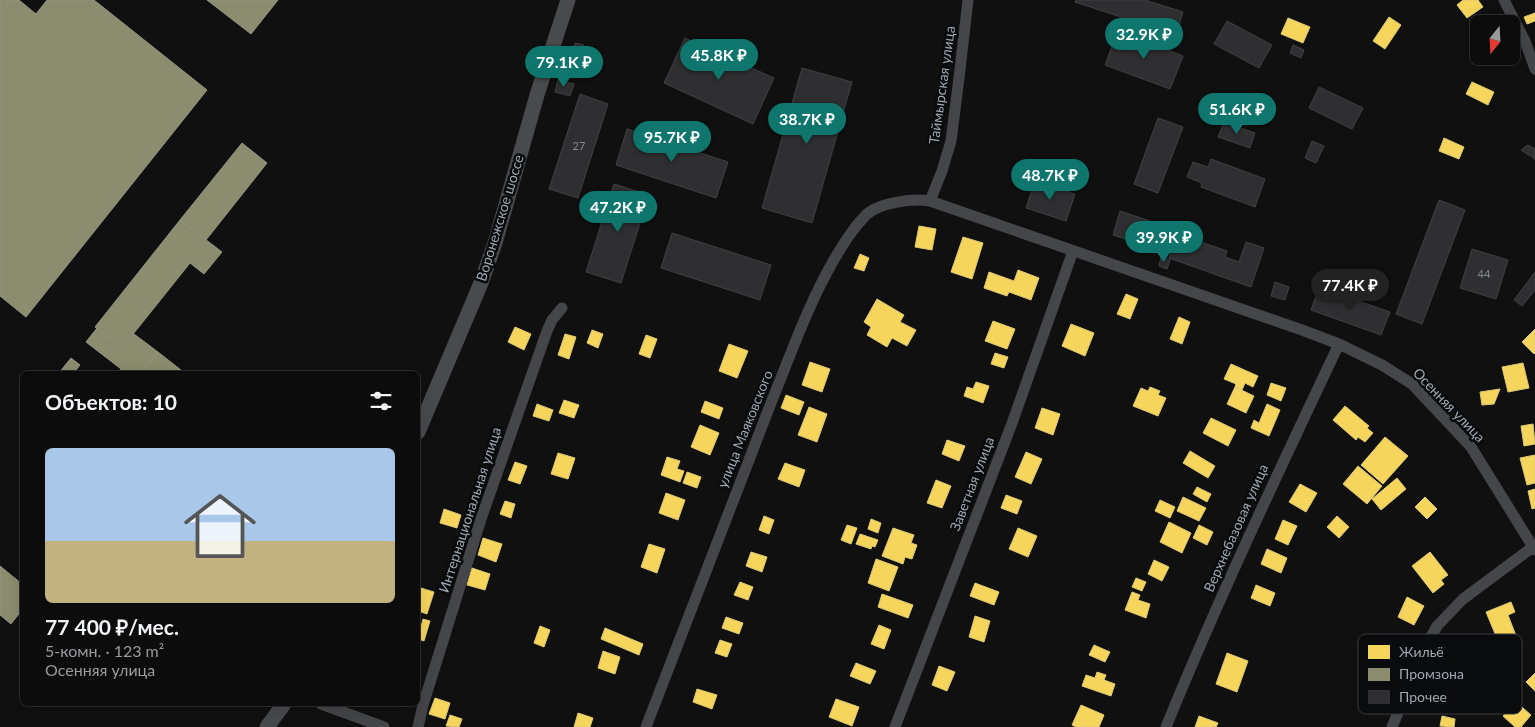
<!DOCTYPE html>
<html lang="ru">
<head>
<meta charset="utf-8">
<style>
  :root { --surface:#0c0c0c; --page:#151515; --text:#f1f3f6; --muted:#9a9b9d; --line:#2c2c2d; --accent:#0f766e }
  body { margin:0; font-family:Lato,sans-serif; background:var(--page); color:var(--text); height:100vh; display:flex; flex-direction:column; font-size:19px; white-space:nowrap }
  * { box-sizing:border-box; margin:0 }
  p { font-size:16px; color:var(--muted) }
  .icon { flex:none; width:28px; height:28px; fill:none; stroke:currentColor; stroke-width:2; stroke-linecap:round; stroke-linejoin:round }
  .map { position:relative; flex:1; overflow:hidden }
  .drawer { position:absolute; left:20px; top:371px; width:400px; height:335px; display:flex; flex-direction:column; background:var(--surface); border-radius:8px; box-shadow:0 5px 20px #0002,0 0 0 1px var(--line) }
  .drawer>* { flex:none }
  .needle { width:32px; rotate:198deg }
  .controls { position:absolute; left:1470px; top:15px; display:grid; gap:10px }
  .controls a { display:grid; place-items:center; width:50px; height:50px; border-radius:8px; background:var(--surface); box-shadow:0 5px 20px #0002,0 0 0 1px var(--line); font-size:25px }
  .price { position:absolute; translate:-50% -42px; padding:0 11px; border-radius:18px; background:var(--accent); color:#fff; font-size:16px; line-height:32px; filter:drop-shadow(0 1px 2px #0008) }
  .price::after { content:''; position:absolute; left:50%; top:30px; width:15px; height:11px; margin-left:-8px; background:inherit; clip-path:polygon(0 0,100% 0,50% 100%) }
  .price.active { background:#222; color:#fff }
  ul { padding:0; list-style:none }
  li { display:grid; align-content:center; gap:10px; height:265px; padding:0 25px }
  li span { display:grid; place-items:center; height:155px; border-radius:8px; color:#555 }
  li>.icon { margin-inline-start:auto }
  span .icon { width:90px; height:90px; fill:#fffc; stroke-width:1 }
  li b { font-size:21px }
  h2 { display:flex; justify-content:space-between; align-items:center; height:60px; padding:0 25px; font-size:21px }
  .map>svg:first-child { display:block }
  .homes { fill:#f6d55c; stroke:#dcc876 }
  .industry { fill:#8c8c6e; stroke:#929483 }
  .building { fill:#2f2f31; stroke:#3e4144 }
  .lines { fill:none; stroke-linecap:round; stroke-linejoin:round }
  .street { stroke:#444649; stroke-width:11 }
  .secondary { stroke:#484a4d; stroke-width:15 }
  .labels { text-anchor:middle; stroke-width:5; stroke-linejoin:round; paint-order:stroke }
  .number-label { font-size:11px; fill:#838a92 }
  .street-label { font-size:14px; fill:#9fa8b3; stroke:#0a0b0c }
  .key { fill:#0a0b0c; stroke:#373a3e; stroke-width:1 }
  .key-label { font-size:14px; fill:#9fa8b3 }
</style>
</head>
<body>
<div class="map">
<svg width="1535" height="727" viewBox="0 0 1535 727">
  <rect width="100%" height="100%" fill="#101010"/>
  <!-- homes -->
  <path class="homes" d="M1463,0H1478L1483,7L1467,18L1457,5Z
    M1535,13V21L1527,24L1524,17Z
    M1389,17L1401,25L1385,49L1373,41Z
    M1288,18L1310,27L1303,43L1281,34Z
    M1472,82L1494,92L1488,105L1466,94Z
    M1444,138L1464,147L1459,159L1439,151Z
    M919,226L936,229L932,250L915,247Z
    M963,237L983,243L972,279L951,272Z
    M860,254L869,258L864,271L854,268Z
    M1018,270L1039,278L1031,300L1009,292L1007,296L984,288L989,272L1014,281Z
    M1126,294L1138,299L1130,319L1117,314Z
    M877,299L904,315L900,322L916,330L907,346L892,338L887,347L867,335L871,327L864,322Z
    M1179,317L1190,322L1182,344L1170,339Z
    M993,321L1015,329L1007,349L985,341Z
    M1071,324L1094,333L1085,356L1062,346Z
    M515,327L531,334L524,350L508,342Z
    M1535,329V353L1534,354L1522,342Z
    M592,330L603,334L598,348L587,343Z
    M565,334L576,337L569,359L558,355Z
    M646,335L657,339L650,358L639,354Z
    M729,344L748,351L737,378L719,371Z
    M995,353L1008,357L1004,368L991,364Z
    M810,362L830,369L822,392L802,385Z
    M1523,363L1529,388L1508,392L1502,367Z
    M1231,364L1258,376L1253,387L1245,383L1242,390L1235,387L1236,384L1224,379Z
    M976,382L989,386L983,403L964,396L967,387L973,389Z
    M1271,383L1286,388L1281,401L1267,395Z
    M1150,387L1160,391L1158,395L1166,398L1158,416L1133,406L1141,388L1148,391Z
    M1235,387L1254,396L1246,413L1227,404Z
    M1500,389L1494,404L1482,405L1480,392Z
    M786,395L804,402L799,415L781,408Z
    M564,400L579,405L574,418L559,413Z
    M705,401L723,408L719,419L701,412Z
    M537,404L553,410L549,421L533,416Z
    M1267,404L1280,410L1269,436L1251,428L1254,420L1259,423Z
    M1345,406L1369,426L1367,428L1373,433L1365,442L1358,437L1356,440L1333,420Z
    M809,407L827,414L817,442L798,435Z
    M1042,408L1060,414L1053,435L1035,428Z
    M1211,418L1236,430L1228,446L1203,433Z
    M1533,424L1535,444L1524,446L1521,426Z
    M700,425L719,433L710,455L691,447Z
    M1385,437L1408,456L1383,484L1361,465Z
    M947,440L965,446L959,461L942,454Z
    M1190,451L1215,466L1208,478L1183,463Z
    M1026,452L1042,459L1031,484L1015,477Z
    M558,453L575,458L568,479L551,474Z
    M1535,455V483L1527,485L1520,458Z
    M667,457L680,461L677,469L684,471L680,482L661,475Z
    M515,462L527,466L520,484L508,480Z
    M785,463L805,470L799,487L778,479Z
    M1358,466L1382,486L1367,504L1343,484Z
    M687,472L701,477L697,488L683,483Z
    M1397,478L1406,489L1381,510L1372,499Z
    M936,480L951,486L942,508L927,503Z
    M1300,484L1317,493L1306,512L1289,502Z
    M1197,487L1211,494L1207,502L1193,494Z
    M1535,489V508L1532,509L1528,491Z
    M666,493L685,500L678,520L659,513Z
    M1006,495L1022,501L1017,514L1001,508Z
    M1183,497L1206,508L1199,521L1177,511Z
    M1425,497L1437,509L1427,519L1415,507Z
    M1160,500L1175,507L1170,518L1155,511Z
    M505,501L515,504L511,518L500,514Z
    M444,509L461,515L457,528L440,523Z
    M764,516L774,520L769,534L759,530Z
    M1337,516L1349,527L1339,538L1327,527Z
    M871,519L881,523L878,533L868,529Z
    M1283,520L1297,526L1288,545L1275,539Z
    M1169,522L1191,533L1182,553L1160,542Z
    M847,525L857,528L851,544L841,540Z
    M1199,525L1213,532L1207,545L1193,538Z
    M893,528L914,535L911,543L917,545L912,559L905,557L903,564L882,556Z
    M1018,528L1037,536L1028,557L1009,549Z
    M860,534L878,540L875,547L872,546L871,549L856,544Z
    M483,538L502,544L496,562L478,555Z
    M649,544L665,549L657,573L641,567Z
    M1267,549L1287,558L1281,573L1261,564Z
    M751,552L767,557L762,572L746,566Z
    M1430,552L1448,575L1441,580L1444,584L1433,593L1412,566Z
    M876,559L898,567L889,591L868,583Z
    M1154,560L1169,567L1162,581L1148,574Z
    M472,568L490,574L485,590L467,585Z
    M1136,578L1146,582L1142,591L1132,587Z
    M740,582L753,587L748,600L734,595Z
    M975,583L999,592L994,605L970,596Z
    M1256,585L1275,593L1270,606L1251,598Z
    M421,588L434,592L427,614L418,611V598Z
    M1132,592L1140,595L1138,600L1150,604L1146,618L1125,610Z
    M882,594L913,605L908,618L878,607Z
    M1407,597L1424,606L1414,625L1398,617Z
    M1511,602L1515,612L1508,615L1518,641L1501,648L1486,612Z
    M975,616L990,621L984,642L969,637Z
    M726,617L743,623L739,634L722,628Z
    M423,619L430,621L424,641L418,639Z
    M879,625L891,630L884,649L871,644Z
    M540,626L550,630L544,647L534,643Z
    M605,628L643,644L639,655L601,639Z
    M720,640L732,644L727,657L715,653Z
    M1094,645L1110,652L1105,662L1089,655Z
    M603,651L620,657L615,674L598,668Z
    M1227,653L1248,661L1237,692L1216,684Z
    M856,663L876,671L870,684L850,676Z
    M939,666L955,672L947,691L932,685Z
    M1097,672L1106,675L1104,680L1115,684L1111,696L1082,686L1086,675L1095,678Z
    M1535,673V691L1526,682Z
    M697,689L717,695L712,709L693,702Z
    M435,698L450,703L445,719L429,714Z
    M836,699L859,707L852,726L829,717Z
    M1516,702L1531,715L1521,727H1515L1503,716Z
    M1081,705L1104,715L1099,727H1076L1072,725Z
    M578,713L593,718L590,727H574Z
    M450,715L462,719L459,727L446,726Z
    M1199,716L1218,723L1216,727H1195Z
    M1442,716L1455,719L1454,727L1440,726Z"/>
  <!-- industry -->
  <path class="industry" d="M0,0H19L36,14L47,0H94L207,90L26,317L0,296Z
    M207,0H278L251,34Z
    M242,143L267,163L206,240L180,220Z
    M180,220L222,252L204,274L190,263L122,348L95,327Z
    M97,328L122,348L134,334L158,352L141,374H117L121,369L86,342Z
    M158,352L186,374H141Z
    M71,358L80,365L73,374H58Z
    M0,566L22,584V610L11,624L0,615Z"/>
  <!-- building -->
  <path class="building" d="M1076,0H1145L1183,12L1176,35L1075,2Z
    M1227,21L1272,45L1259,68L1214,44Z
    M1118,31L1183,56L1170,89L1105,65Z
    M685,38L774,78L753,124L664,83Z
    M575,43L584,45L581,56L573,54Z
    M1293,45L1304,50L1301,58L1290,53Z
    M802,68L852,82L812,223L762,208Z
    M558,80L574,84L570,96L555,92Z
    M1319,87L1363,108L1352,129L1309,108Z
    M580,94L608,104L578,198L549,189Z
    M1158,118L1183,127L1158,193L1134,184Z
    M1224,122L1255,133L1250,148L1218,137Z
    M627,129L728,162L716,198L616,165Z
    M1312,141L1324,146L1316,163L1305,158Z
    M1528,145L1535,149V160L1532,157L1521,150Z
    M1211,159L1265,179L1255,207L1201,187L1202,183L1187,177L1193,162L1208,167Z
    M1035,181L1075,194L1066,221L1026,208Z
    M614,184L649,195L621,283L586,272Z
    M1439,200L1465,210L1422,324L1396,314Z
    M1120,211L1153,222L1146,246L1113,235Z
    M672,233L771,265L760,300L661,268Z
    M1177,234L1227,251L1225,257L1239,262L1246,242L1264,248L1251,287L1169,258Z
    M1472,249L1508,260L1496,299L1460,288Z
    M1161,257L1170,260L1167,269L1159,266Z
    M1535,272V290L1522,306L1514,300Z
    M1275,282L1289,287L1285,300L1271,296Z
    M1319,287L1390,312L1381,335L1311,310Z"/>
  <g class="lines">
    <!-- street -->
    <path class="street" d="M1504,0L1525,41L1535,69
      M930,201L942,171L951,141L959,78L968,0
      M321,704L384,727
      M418,727L423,705L481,519L547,331L552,320L562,308
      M646,727C687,619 729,511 771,403C791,354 808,304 835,258C844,243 853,228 866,215C878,203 913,198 930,201L1302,330L1339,344L1382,365L1412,384L1471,447L1535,550
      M895,727L1011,426L1073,251
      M1166,727C1219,597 1279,471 1339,344
      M1392,727L1426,646L1437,626L1463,599L1533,547"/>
    <!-- secondary -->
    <path class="secondary" d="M418,432L481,283L495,243L537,95L568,0
      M267,727L284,704"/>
  </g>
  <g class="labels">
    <!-- number labels -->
    <g class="number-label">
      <text x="579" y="150">27</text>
      <text x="1484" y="278">44</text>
    </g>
    <!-- street labels -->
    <g class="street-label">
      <text transform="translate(942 85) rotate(-82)" y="5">Таймырская улица</text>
      <text transform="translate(500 218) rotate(-73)" y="5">Воронежское шоссе</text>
      <text transform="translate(1449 405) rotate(46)" y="5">Осенняя улица</text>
      <text transform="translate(745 429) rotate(-68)" y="5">улица Маяковского</text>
      <text transform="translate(972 484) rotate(-69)" y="5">Заветная улица</text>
      <text transform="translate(470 510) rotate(-72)" y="5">Интернациональная улица</text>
      <text transform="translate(1236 528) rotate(-66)" y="5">Верхнебазовая улица</text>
    </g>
  </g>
  <!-- legend -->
  <rect x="1358" y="634" width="164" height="80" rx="8" class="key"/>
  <rect x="1368" y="645" width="22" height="14" fill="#f6d55c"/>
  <rect x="1368" y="668" width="22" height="13" fill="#8c8c6e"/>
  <rect x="1368" y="690" width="22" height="14" fill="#2f2f31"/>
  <g class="key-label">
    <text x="1399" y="657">Жильё</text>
    <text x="1399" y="679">Промзона</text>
    <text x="1399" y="702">Прочее</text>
  </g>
</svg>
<div class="controls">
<a><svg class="needle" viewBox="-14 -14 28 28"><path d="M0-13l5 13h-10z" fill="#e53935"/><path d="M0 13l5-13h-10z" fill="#9a9b9d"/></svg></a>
</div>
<b class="price" style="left:1144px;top:60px">32.9K ₽</b>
<b class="price" style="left:719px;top:81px">45.8K ₽</b>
<b class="price" style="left:564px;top:88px">79.1K ₽</b>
<b class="price" style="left:1237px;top:135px">51.6K ₽</b>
<b class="price" style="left:807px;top:145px">38.7K ₽</b>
<b class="price" style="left:672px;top:163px">95.7K ₽</b>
<b class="price" style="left:1050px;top:201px">48.7K ₽</b>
<b class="price" style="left:618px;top:233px">47.2K ₽</b>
<b class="price" style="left:1164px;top:263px">39.9K ₽</b>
<b class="price active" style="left:1350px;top:311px">77.4K ₽</b>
<section class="drawer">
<h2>Объектов: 10<svg class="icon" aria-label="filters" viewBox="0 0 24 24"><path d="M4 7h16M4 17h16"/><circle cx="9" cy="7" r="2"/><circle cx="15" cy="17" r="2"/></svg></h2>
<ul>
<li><span style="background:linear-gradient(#a9c7e8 60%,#c2b280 0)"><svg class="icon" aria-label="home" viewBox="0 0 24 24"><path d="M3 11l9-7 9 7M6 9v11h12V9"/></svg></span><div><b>77 400 ₽/мес.</b><p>5-комн. · 123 m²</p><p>Осенняя улица</p></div></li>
</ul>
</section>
</div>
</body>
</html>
